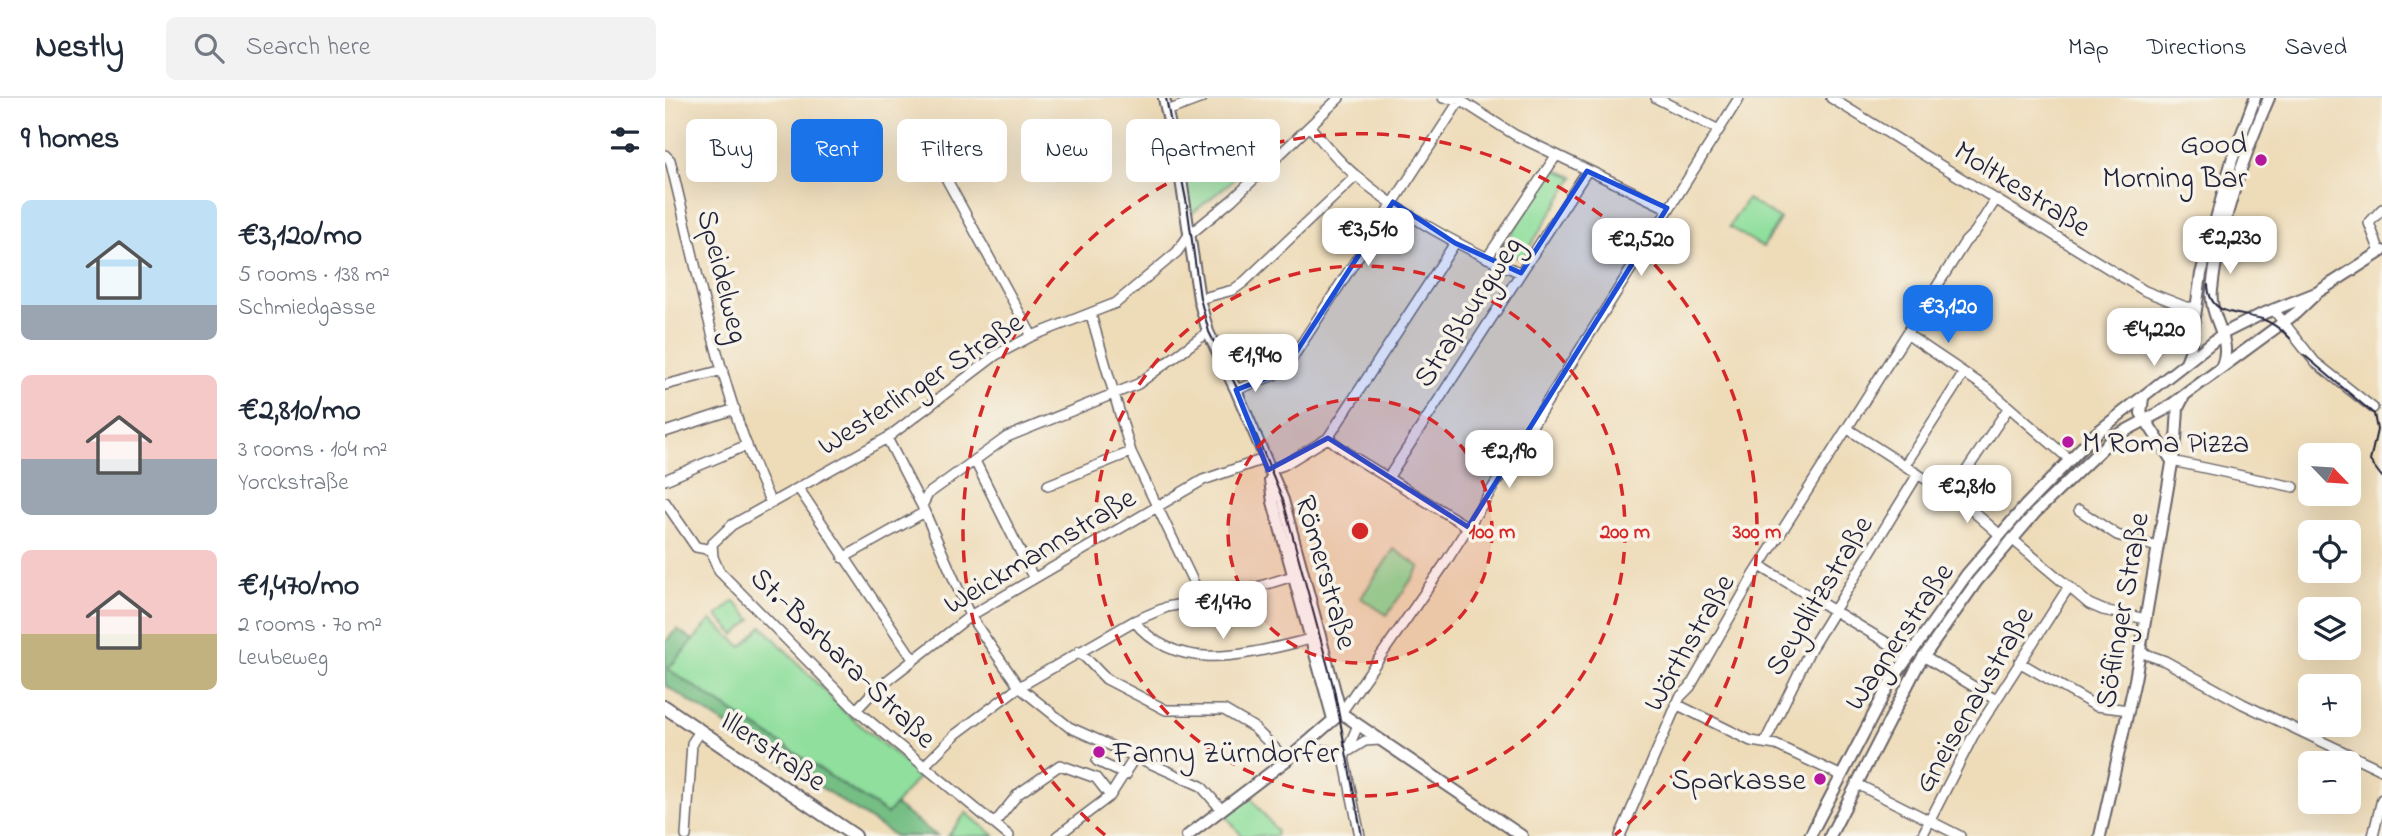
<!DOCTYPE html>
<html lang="en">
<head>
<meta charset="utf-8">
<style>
  :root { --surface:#fff; --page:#f2f2f3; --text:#1f2937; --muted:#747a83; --line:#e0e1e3; --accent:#1a73e8 }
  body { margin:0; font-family:"Indie Flower",sans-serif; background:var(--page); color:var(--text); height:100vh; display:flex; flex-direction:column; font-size:26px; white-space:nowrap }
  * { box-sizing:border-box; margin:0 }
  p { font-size:23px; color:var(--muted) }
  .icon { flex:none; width:38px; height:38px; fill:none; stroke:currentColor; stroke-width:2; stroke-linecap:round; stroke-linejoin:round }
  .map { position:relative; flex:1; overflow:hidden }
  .sheet { display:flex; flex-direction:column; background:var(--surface); width:665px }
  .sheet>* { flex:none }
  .top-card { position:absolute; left:21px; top:21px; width:665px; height:63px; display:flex; gap:14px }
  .needle { width:46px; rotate:115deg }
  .fabs { position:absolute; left:1633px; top:345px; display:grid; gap:14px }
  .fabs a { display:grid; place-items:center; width:63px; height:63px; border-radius:10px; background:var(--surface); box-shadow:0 7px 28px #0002; font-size:35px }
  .price { position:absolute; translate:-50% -60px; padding:0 16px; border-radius:14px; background:#fff; color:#222; font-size:23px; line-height:46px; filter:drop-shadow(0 2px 4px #0008) }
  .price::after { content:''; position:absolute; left:50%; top:42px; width:21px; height:16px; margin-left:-10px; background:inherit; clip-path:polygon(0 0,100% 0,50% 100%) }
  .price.active { background:var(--accent); color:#fff }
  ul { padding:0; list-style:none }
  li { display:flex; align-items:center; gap:21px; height:175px; padding:0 21px }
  li span { display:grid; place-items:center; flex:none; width:196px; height:140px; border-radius:10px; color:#555 }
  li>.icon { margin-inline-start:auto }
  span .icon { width:84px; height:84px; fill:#fffc; stroke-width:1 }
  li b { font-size:30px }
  h2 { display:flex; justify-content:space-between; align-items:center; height:84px; padding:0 21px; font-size:30px }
  .tag { padding:0 24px; border-radius:10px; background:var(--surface); box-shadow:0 7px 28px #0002; font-size:24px; line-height:63px }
  .tag.active { background:var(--accent); color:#fff }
  header { display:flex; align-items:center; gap:42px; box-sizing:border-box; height:98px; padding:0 35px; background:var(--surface); border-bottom:2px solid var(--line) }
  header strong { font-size:33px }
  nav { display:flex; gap:38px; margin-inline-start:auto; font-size:24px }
  .search { width:490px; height:63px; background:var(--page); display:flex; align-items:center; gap:18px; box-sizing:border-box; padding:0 24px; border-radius:10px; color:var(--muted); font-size:26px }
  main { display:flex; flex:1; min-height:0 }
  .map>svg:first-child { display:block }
  .green { fill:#90df9d; stroke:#59806c; stroke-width:2 }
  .forest { fill:#74be84; stroke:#4b7060; stroke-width:2 }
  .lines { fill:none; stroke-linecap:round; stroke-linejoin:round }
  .minor-casing { stroke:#696367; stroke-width:12 }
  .tertiary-casing { stroke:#696367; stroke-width:14 }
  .secondary-casing { stroke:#696367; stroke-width:16 }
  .minor { stroke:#fff; stroke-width:9 }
  .tertiary { stroke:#fff; stroke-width:10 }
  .secondary { stroke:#fff; stroke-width:12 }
  .tram { stroke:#22223b; stroke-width:2 }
  .marked { fill:#1d4ed8; fill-opacity:0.2; stroke:#1d4ed8; stroke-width:5; stroke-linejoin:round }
  .ring { fill:none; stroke:#d62828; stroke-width:3.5; stroke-dasharray:12 9 }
  .poi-dot { fill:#b5179e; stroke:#f7f3e8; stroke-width:2.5 }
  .labels { text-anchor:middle; stroke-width:7; stroke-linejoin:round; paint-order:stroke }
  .poi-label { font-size:30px; fill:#22223b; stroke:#f7f3e8; text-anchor:end }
  .street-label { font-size:30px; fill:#22223b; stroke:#f7f3e8 }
  .centre { fill:#d62828; stroke:#f7f3e8; stroke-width:3.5 }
  .ring-label { font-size:21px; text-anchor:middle; font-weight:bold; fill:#d62828; stroke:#f7f3e8; stroke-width:7; stroke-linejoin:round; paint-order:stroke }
</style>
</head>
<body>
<header>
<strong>Nestly</strong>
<div class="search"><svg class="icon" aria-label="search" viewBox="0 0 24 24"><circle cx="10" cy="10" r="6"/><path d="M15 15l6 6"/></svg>Search here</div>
<nav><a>Map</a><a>Directions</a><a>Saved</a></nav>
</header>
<main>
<section class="sheet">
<h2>9 homes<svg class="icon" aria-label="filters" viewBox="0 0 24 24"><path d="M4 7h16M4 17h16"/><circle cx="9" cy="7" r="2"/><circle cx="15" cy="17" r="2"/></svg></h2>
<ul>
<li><span style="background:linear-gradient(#bfe0f5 75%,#9aa5b1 0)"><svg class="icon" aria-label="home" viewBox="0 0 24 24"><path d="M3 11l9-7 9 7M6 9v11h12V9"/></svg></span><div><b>€3,120/mo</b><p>5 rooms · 138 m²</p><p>Schmiedgasse</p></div></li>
<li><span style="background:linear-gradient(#f6c9c9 60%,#9aa5b1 0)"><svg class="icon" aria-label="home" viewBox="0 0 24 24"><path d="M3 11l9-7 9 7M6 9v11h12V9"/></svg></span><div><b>€2,810/mo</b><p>3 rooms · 104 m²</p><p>Yorckstraße</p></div></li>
<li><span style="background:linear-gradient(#f6c9c9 60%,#c2b280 0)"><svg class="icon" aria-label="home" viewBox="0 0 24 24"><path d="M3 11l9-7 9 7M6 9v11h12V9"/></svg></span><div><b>€1,470/mo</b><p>2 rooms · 70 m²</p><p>Leubeweg</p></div></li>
</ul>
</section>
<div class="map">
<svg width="1717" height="738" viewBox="0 0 1717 738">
  <rect width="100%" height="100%" fill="#f7f3e8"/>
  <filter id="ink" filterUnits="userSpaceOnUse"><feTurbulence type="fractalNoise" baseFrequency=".0143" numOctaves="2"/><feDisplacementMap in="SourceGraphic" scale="14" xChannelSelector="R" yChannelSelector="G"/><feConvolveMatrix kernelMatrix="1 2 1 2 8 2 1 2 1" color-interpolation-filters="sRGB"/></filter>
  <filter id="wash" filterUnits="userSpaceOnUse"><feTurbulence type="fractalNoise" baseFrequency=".00686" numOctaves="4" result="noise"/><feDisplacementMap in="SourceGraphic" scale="28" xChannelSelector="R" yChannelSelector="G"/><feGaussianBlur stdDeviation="1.57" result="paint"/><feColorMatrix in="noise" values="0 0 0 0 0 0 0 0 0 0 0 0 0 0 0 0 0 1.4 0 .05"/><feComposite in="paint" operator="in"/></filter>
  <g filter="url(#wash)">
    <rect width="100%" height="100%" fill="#eedcb9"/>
    <!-- green -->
    <path class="green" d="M596,29L609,41L589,56L587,67L526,116L512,41L559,37L576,43Z
      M889,71L909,79L857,161L835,153Z
      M1082,101L1115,121L1098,149L1064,129Z
      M729,451L755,469L722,517L696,500Z
      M69,503L87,522L70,537L52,518Z
      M46,522L77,549L97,528L181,615L255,677L223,716L3,571Z
      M586,700L612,733L611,738H577L561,718Z
      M301,715L330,738H283Z"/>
    <!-- forest -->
    <path class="forest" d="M12,531L28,542L3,571L222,716L230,707L272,738H230L0,587V544Z"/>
  </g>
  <g filter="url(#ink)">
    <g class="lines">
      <defs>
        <path id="minor" d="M778,0L796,1
          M991,0L1052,31
          M1166,0L1480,193L1521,209H1530
          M502,13L537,0
          M645,29C659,45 673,63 689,76C738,118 797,150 856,175
          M266,30L276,71L367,238
          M0,57L5,62C34,177 55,298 106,405
          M1715,154L1704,125L1717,111
          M822,160L891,58
          M534,201L568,192L579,184L691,78
          M1608,211L1650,264L1708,310
          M426,217L466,354L537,502
          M1243,237L1323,291L1404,361
          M0,287L58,272
          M571,292L609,277L626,262L795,2L850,37L1002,110
          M1183,331L1302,408L1334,436
          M0,334L70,311
          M222,340L257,408L305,518L354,589L404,629L536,688L556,711
          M663,340L687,358L803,429
          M310,363L368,479
          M1507,363L1629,389
          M1240,367L1299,275
          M603,372L619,367L663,340L790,145
          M723,380L922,73
          M0,382L82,347
          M383,387L466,354
          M134,391L248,561
          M1285,397L1344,309
          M0,404L31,449L47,452
          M257,408L263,396L342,339L473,286L543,234
          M1414,412L1452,437L1492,449
          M1347,441L1424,506L1438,512L1481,521
          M178,460L258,415
          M1095,468L1244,558
          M469,523C514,579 586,555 646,541
          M414,553L441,581L501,612H559L588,629L622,662
          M1475,554L1500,563L1578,606L1717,672
          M1258,558L1331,602
          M1354,564L1431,608L1464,612
          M1011,606L1086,643L1111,647L1175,677
          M191,612L210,592L305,518L538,382L599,361
          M676,615L779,467L1074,0
          M1100,644L1145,552L1253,376
          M634,652H661L679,660
          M684,653L700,643L715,642
          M679,660L695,738
          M679,660L693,627
          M432,663L461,677
          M258,669L291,636L354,589L469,523L502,509L576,494L628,478
          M1192,686L1295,738
          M329,726L353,696L395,667L431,680L445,698
          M21,738L27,645L35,633
          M344,738L191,612L54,473L48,459L47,446L67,427L222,340L331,257L367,238L451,205L512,154L524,137L567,102L674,0
          M392,738L445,698L470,659
          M955,738L1015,599L1025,589L1089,477L1300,144L1310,134L1331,101
          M1257,738L1308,638L1403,490
          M1708,738L1717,701"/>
        <path id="tertiary" d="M499,0L515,75L534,201L543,234L571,292L618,402L676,615L857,738
          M1521,264L1525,254L1536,176L1567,62L1590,0
          M1556,270C1570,241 1543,221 1547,192C1553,132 1579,56 1604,0
          M1478,300L1476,315L1507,363
          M605,382L608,404L668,621
          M522,738L622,662L674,617
          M1145,738L1225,585L1302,476L1360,408L1430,336L1559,235L1595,217L1651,195
          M1165,738L1253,567L1312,483L1370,415L1449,339L1499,312L1631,215L1653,194L1717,153
          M1435,738L1470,582L1511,342L1513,310L1519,298"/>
        <path id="secondary" d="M0,609L190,738"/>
      </defs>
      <!-- minor casing -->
      <use href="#minor" class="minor-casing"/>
      <!-- tertiary casing -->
      <use href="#tertiary" class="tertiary-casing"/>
      <!-- secondary casing -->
      <use href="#secondary" class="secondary-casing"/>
      <!-- minor -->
      <use href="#minor" class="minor"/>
      <!-- tertiary -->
      <use href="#tertiary" class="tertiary"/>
      <!-- secondary -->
      <use href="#secondary" class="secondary"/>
      <!-- tram -->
      <path class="tram" d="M501,0L522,107L535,200L544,234L572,290L618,402L669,591L697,738
        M1543,187C1544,219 1574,214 1597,221C1608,225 1617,232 1625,240
        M1639,257L1709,316L1712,332L1705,363L1717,379"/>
    </g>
  </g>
  <!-- marked area -->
  <path class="marked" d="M922,73L1002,110L803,429L663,340L603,372L571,292L609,277L626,262L728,104L790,145L856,175Z"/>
  <!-- distance rings -->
  <circle cx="695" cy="433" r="132" fill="#d62828" fill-opacity=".12"/>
  <g class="ring">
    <circle cx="695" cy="433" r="132"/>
    <circle cx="695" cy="433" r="265"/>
    <path d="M440 737A397 397 0 1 1 950 737"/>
  </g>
  <!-- markers -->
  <g class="poi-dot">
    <circle cx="1596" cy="62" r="7"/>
    <circle cx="1403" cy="344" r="7"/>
    <circle cx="434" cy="654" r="7"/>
    <circle cx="1155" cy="681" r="7"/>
  </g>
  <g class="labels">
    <!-- poi labels -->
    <g class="poi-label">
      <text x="1582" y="55">Good<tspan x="1582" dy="34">Morning Bar</tspan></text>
      <text x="1417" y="354" text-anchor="start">M Roma Pizza</text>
      <text x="448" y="664" text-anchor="start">Fanny Zürndorfer</text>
      <text x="1141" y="691">Sparkasse</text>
    </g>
    <!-- street labels -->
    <g class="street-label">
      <text transform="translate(1358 90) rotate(32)" y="10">Moltkestraße</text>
      <text transform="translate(59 178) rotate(76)" y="10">Speidelweg</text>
      <text transform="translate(802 213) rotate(-57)" y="10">Straßburgweg</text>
      <text transform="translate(255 285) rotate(-33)" y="10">Westerlinger Straße</text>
      <text transform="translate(374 452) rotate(-31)" y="10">Weickmannstraße</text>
      <text transform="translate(662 474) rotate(74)" y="10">Römerstraße</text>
      <text transform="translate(1153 497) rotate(-59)" y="10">Seydlitzstraße</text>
      <text transform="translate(1456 512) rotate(-80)" y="10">Söflinger Straße</text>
      <text transform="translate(1233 538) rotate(-56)" y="10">Wagnerstraße</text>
      <text transform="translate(1023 544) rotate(-60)" y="10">Wörthstraße</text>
      <text transform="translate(179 559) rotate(44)" y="10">St.-Barbara-Straße</text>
      <text transform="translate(1308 601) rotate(-60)" y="10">Gneisenaustraße</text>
      <text transform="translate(109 652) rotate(34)" y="10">Illerstraße</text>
    </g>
  </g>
  <circle cx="695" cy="433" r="10" class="centre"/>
  <g class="ring-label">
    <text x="827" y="440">100 m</text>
    <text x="960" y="440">200 m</text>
    <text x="1092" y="440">300 m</text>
  </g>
</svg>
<div class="fabs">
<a><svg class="needle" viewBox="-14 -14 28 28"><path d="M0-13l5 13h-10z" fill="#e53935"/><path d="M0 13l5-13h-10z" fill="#747a83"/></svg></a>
<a><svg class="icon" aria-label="locate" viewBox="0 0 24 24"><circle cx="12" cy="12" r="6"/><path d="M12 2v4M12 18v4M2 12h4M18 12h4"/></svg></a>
<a><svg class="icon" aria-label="layers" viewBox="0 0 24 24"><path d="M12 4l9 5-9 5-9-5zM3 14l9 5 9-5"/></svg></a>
<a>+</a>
<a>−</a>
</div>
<b class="price" style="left:703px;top:170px">€3,510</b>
<b class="price" style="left:1565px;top:178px">€2,230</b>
<b class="price" style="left:976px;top:180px">€2,520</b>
<b class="price active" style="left:1283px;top:247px">€3,120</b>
<b class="price" style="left:1489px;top:270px">€4,220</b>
<b class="price" style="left:590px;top:296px">€1,940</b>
<b class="price" style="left:844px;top:392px">€2,190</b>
<b class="price" style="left:1302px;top:427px">€2,810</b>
<b class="price" style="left:558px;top:543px">€1,470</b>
<div class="top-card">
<a class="tag">Buy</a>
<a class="tag active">Rent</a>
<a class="tag">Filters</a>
<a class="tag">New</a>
<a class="tag">Apartment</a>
</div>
</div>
</main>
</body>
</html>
